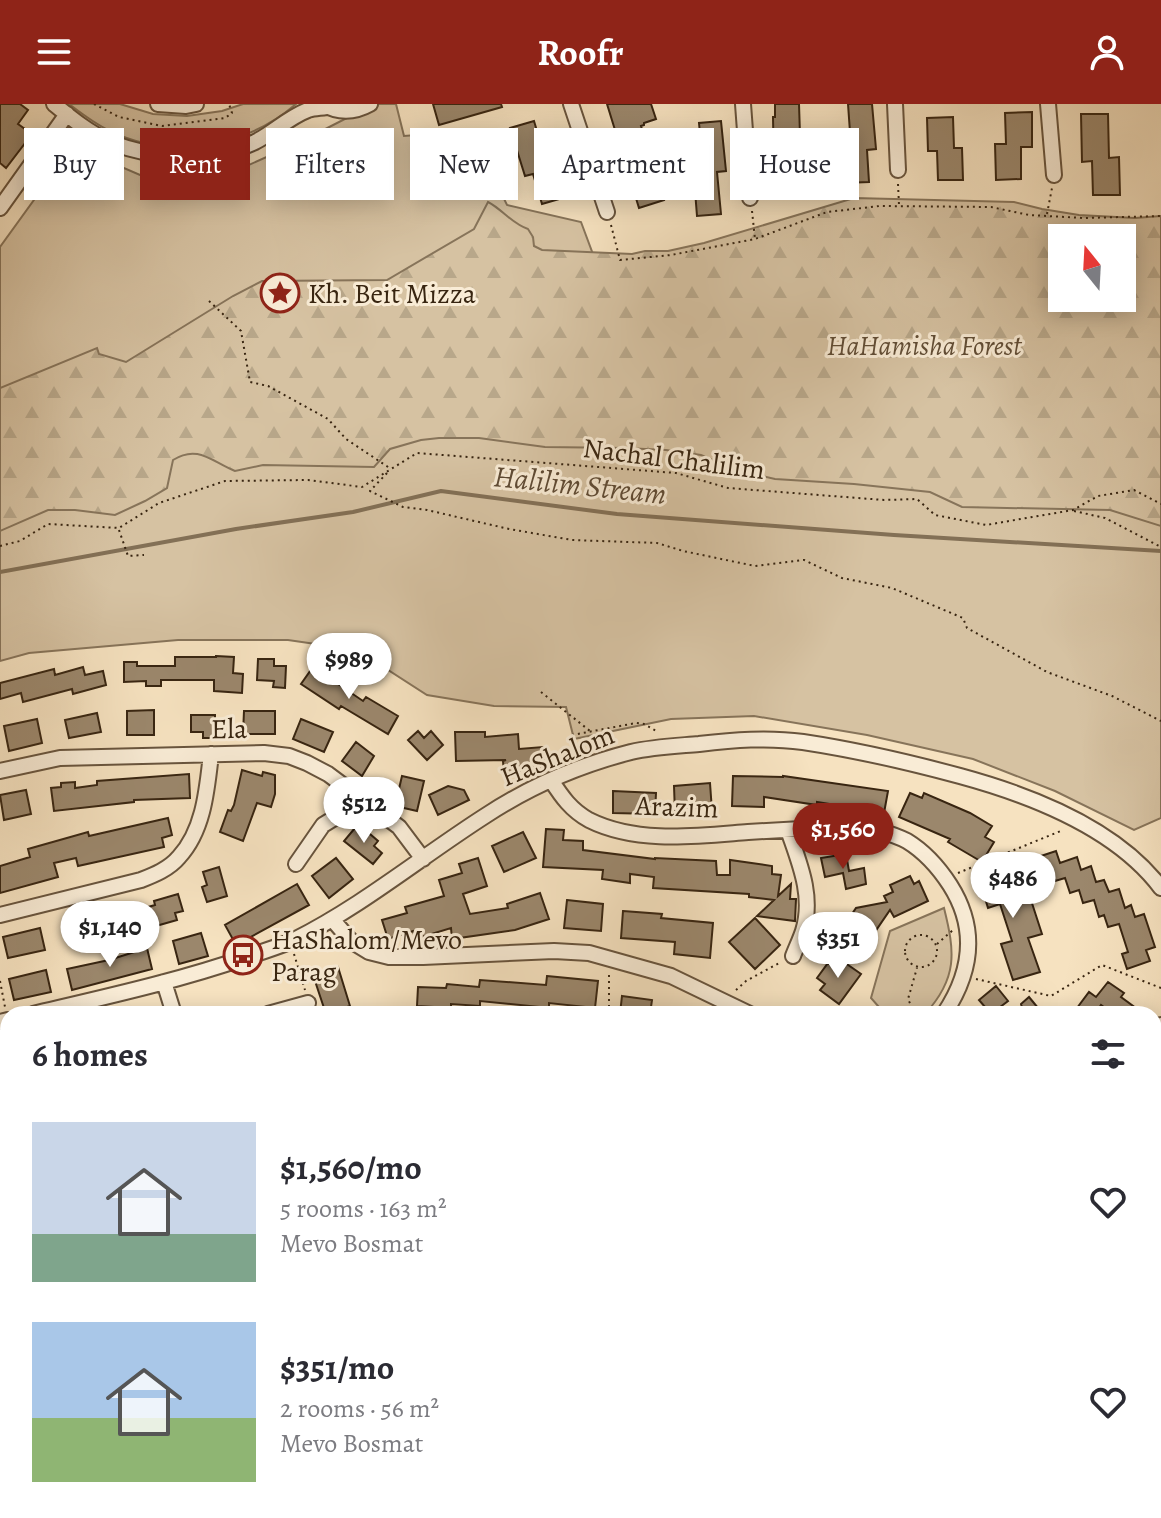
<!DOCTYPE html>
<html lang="en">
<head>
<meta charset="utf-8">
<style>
  :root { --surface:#fff; --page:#f7f7f7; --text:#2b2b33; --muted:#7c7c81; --accent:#8f2418 }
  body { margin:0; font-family:Alegreya,serif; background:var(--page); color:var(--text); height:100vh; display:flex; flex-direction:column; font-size:30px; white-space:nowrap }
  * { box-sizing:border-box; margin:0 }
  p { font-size:26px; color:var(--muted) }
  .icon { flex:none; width:44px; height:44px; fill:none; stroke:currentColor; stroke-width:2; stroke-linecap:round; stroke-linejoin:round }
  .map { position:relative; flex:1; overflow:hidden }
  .details { position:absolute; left:0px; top:902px; width:1162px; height:512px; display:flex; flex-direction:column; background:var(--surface); border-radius:24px 24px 0 0; box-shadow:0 4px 20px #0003 }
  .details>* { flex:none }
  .guide { position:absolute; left:24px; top:24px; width:1114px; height:72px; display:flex; gap:16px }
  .needle { width:52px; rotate:342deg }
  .tools { position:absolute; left:1048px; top:120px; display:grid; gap:16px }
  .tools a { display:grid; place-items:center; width:88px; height:88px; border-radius:0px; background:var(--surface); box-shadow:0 4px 20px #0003; font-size:40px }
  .price { position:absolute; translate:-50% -68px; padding:0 18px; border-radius:28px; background:#fff; color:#222; font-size:26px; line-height:52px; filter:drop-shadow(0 2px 4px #0008) }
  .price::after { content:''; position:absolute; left:50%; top:48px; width:24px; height:18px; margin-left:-12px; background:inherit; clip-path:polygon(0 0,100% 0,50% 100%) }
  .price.active { background:var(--accent); color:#fff }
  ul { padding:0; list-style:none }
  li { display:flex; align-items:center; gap:24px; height:200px; padding:0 32px }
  li span { display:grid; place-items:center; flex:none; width:224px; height:160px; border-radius:0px; color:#555 }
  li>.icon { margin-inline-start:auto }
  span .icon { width:96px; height:96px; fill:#fffc; stroke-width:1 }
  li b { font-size:34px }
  h2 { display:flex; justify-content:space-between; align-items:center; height:96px; padding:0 32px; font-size:34px }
  .chip { padding:0 28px; border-radius:0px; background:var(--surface); box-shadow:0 4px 20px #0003; font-size:28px; line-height:72px }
  .chip.active { background:var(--accent); color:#fff }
  header { display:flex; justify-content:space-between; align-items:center; height:104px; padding:0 32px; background:var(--accent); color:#fff; font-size:36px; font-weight:700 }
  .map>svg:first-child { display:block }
  .green { fill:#d6c2a2; stroke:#87745a; stroke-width:2 }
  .forest { fill:url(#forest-firs); stroke:#87745a; stroke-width:2; fill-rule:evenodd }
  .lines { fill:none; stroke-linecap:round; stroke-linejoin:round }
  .stream { stroke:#837056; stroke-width:4 }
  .building { fill:#9b876c; stroke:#382511; stroke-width:2 }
  .minor-casing { stroke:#68543d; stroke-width:18 }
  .path { stroke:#382511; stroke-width:2; stroke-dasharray:2 4; stroke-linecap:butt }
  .minor { stroke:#f9ecd6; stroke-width:14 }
  .labels { text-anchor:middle; stroke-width:6; stroke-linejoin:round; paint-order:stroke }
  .poi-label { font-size:28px; fill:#382511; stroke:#f9ecd6; text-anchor:start }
  .park-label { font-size:28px; font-style:italic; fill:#604c35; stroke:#f9ecd6 }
  .street-label { font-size:28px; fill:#382511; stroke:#f9ecd6 }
  .water-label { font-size:30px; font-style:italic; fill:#5e4a34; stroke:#f9ecd6 }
</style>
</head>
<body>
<header><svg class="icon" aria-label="menu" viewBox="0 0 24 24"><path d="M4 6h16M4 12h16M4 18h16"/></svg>Roofr<svg class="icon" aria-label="person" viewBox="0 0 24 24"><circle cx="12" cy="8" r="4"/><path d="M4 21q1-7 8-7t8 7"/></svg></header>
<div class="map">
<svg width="1161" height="1414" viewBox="0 0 1161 1414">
  <defs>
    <pattern id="forest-firs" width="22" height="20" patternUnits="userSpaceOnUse" patternTransform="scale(2)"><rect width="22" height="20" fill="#d6c2a2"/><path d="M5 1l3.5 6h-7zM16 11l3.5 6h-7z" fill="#b8a78a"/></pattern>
  </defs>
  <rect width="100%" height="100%" fill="#f6e2c0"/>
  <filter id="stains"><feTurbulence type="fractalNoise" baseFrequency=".0025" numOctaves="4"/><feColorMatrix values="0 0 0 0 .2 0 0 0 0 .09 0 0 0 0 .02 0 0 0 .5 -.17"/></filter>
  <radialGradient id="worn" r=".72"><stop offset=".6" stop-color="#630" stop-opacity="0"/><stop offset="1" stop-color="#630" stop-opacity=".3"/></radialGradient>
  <!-- green -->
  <path class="green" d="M69,0H120L153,10L187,12L222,7L243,0H296C246,43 171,57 110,27C95,20 82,10 69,0Z
    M374,0H396L404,32L471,27L507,101L581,118L600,169L392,180L117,265L0,290V143L73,42L140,71L231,69L300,38Z
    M389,332L657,334L1131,408L1161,417V714L1134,726L1055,687L973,655L867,631L754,612L671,615L574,635L566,603L494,602L427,591L357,546L288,536H178L29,549L0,557V421L177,340Z
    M944,804C955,848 958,874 925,910H885L871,894L890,827Z
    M178,1406H278V1414H176Z"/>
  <!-- forest -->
  <path class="forest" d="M854,94L1014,98L1042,105L1079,111L1135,114L1161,112V422L1110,406L962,403L930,388L854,380L775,375L740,367L701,351L666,346L625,344L545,343L479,334H439L421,336L390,345L374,363L263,361L235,367C212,358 198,340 173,356L167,384L145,397L115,411L75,406H48L0,427V284L97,244L99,250L126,258L233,192L262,177L387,176L474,125L488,98C502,105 512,120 528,125L533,133L534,142L542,146L632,150L645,147H668L704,139ZM1062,134H1122V194H1062Z"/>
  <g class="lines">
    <!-- stream -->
    <path class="stream" d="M0,468L236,425L353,408L441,387L617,410L894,431L1161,447"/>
  </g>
  <!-- building -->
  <path class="building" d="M0,0H20L28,6L18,20L32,30L6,64L0,59Z
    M433,0H501L502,3L439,21Z
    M607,0H651L656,15L644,19V21L641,22L664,96L639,104Z
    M775,0H799L801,62H812L813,91H787L786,68H774L773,13H775Z
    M848,0H872L876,45L867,46L869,78L843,79L841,43L851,42Z
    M1032,8V43H1021V75L996,76L995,40H1006L1005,9Z
    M1081,10H1108L1109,54L1119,53L1120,91H1093L1092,57L1082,58Z
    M953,13L954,44H962L963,76H938L937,47H928L927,14Z
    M534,17L548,64L556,61L566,93L542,100L533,70L525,72L510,24Z
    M721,17L726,67L717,68L721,110L697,112L693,61H703L699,19Z
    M216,552L234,553L233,569L243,570L242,589L214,587V576H161V582H146V577L124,578V558H137V562H175V553H216Z
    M258,555H274V562H286L285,584L273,583L274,577L257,576Z
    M83,563L85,571L103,567L106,581L73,590L72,585L23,598L21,589L0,595V579L54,565L55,571Z
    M313,563L363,597L366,593L398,612L388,630L341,602L339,605L301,580Z
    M154,606V631H127V607Z
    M244,607H275V630H243Z
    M97,609L101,628L69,634L65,616Z
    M191,611H215V634H203V628H191Z
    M37,615L42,639L9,647L4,622Z
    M301,615L333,628L324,648L293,635Z
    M418,627L424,634L431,627L443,641L427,656L408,636Z
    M455,628H485V633L518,630L519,645L543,643L544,662L520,664V669L504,670L503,657L506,656L456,657Z
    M356,638L374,652L362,672L342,657Z
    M242,666L262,672L263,668L275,671V690L271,703L257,699L243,737L220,728L228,706L231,707L234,701Z
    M189,670L190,694L134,696V698L54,707L51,684L61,683V679L75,678V684L97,681V677Z
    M402,672L424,677L417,707L395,702Z
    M733,672L783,673V672L888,687L884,709L817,698V701L764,693V703L732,702Z
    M710,679L712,707L675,710L674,682Z
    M448,682L464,686L469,696L438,711L429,691Z
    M26,686L31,710L4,716L0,691Z
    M613,687L656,689L655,710L613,709Z
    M910,689L922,694L924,689L970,709L992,722L985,733L994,738L982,758L948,738L950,735L899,713Z
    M168,714L172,731L162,734L164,743L78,762L76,754L54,759L58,773L0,789V762L30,753L28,745L88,728L89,732Z
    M355,724L360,728L363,724L378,737L374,742L382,749L373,760L344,737Z
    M546,725L564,726L563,736L583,737V746L655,755V754L716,757L717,771H730V756L772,762V770L781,771L778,792L791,780L790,795H796L795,817L757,812L774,796L749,793V790L653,784L654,773L630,770V779L602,775L603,766L543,763Z
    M523,728L536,754L504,768L492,742Z
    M1056,747L1060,759L1077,753L1081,766L1091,762L1096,778L1104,776L1109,788L1119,785L1125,804L1131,801L1135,813L1144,810L1155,843L1146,846L1150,857L1127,865L1122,850L1128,848L1119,820L1108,823L1104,811L1099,813L1094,796L1083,799L1079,786L1070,789L1065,774L1055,777L1051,766L1040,770L1035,754Z
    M846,750L849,767L864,764L866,780L846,785L843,769L825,773L821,754Z
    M336,754L353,775L329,794L312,772Z
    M478,754L487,782L463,790L470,810L508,804L507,800L540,789L549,815L515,826L452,835L451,824L415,835L413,827L388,835L382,816L407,809L405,803L444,792L439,776L462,769L459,760Z
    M999,761H1004L1015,794L1029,790L1042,830L1028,834L1040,868L1013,876L1001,840L1012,837L1000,800L988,804L977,768Z
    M219,763L227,792L207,798L202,783L207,781L203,768Z
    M910,772L914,780L919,777L928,797L894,813L890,806L866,841L845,844L840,840L837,824L841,818L853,816L852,810L856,804L887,798L884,792L893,788L890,781Z
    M297,780L309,801L236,841L225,821Z
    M178,790L183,807L175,809L177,816L142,826L141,822L86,836L80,812L118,803L120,811L155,801L154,797Z
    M567,796L603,800L601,827L564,824Z
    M623,807L662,810L661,814L713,819L710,854L674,850L675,838L621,834Z
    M755,814L780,841L755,865L729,838Z
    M40,824L45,846L8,854L3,833Z
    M201,829L208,852L179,860L173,837Z
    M147,844L152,865L72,886L67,865L109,856Z
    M841,856L861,870L839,900L820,886L825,880L817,874L828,859L835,864Z
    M338,863L350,902L326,910L313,871Z
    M46,866L51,888L14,896L9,875Z
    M547,872L598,877L595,904L549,899V904L480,897V902L451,900V904L417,902L418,883L446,884L447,880L479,883L480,876L546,881Z
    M1108,878L1124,889L1121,893L1144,910H1113L1101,901L1095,910H1085L1077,904L1089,888L1096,893Z
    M996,882L1008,897L991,910L979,896Z
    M622,892L652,896L650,910H620Z
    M1029,893L1043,910H1024L1021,900Z"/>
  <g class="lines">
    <defs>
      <path id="minor" d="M54,0C71,14 89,29 110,38C155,56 210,59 255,38C273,29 289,13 308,6C313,4 320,4 326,3
        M158,0L186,2L196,0
        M322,0C338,9 354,9 370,0
        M571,0L607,108
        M743,0L750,94
        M895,0L898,66
        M1048,0L1054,71
        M0,104L67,10
        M0,667L60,654L264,649L289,652L307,659L328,670L399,723L423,755
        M551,676C562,693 571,706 589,716C637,740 697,732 748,728C783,726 818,724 853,722C871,725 890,728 907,737C925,748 939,764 950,781C978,825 972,868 944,910
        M788,726C799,758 814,792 803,827C800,836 796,844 793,852
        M296,760L323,721L336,713L353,689
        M0,811L141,776C154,771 169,765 179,753C204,726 207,685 211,650
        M332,815L351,837L369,848L389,853H423L554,847L589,849L671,872L750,910
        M164,878L174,910
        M33,910C105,893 178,877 247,853C263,847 279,843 294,836C362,802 421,753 485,712C529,683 580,661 631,648C653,643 676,642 699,640C733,636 768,633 803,638C856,646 908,658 960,672C1030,691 1116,724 1161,784
        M268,910L308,899
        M0,918L8,916
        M1154,928L1161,921
        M1154,1023L1161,1011
        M0,1111L8,1107
        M1154,1240L1161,1242
        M0,1244L8,1241
        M46,1406L83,1414
        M289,1406V1414
        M1152,1406L1161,1412
        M446,1414L451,1406"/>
    </defs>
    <!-- minor casing -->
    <use href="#minor" class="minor-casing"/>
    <!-- path -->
    <path class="path" d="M94,0L119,13L162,22L225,14L232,9L229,0
      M898,80L899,101
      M752,107L755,135
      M1047,110L1052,84
      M611,121L620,156L671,151L755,135L827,108L880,102L991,103L1029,111L1084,114L1161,112
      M209,197L241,227L250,278L268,282L328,315L346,335L391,365
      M387,369L370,387L403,403L427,406L509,425L572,436L657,439L683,447L755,462L804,456L842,474L892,484L963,514L967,524L1047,568L1112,592L1161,617
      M1074,407L1105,414L1161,443
      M119,426L128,452L144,451
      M0,442L20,437L48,420L119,424L159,399L225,377L308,376L362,383L417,349L676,369L728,384L884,396L917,395L935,411L986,421L1073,406L1098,392L1134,386L1161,400
      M541,588L590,627
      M572,631L636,619L644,620L658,628
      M958,769L1063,726
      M905 847a16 16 0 1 1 32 0a16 16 0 1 1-32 0Z
      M937,840L953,826
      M294,850L305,886
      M609,871V910
      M976,875L1051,892L1102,861L1161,884
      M0,877L5,903
      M736,886L746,877L781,858
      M915,910L908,895L917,864
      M269,1406V1414
      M1091,1414L1093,1406"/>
    <!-- minor -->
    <use href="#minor" class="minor"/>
  </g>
  <!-- icons -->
  <defs>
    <symbol id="sight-ring" viewBox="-11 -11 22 22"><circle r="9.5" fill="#f9ecd6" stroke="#8f2418" stroke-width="1.5"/><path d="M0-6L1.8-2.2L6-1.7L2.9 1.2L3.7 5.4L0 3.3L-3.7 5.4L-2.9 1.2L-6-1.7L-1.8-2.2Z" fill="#8f2418"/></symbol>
    <symbol id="bus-ring" viewBox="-11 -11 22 22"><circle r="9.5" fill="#f9ecd6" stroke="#8f2418" stroke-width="1.5"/><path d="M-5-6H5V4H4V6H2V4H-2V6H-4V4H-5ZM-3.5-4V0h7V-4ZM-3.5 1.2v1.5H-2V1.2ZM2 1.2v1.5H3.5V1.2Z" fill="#8f2418"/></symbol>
  </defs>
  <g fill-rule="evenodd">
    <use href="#sight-ring" x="258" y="167" width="44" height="44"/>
    <use href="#bus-ring" x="221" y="829" width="44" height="44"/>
  </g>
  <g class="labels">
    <!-- poi labels -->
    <g class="poi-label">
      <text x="308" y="199">Kh. Beit Mizza</text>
      <text x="271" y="845">HaShalom/Mevo<tspan x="271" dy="32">Parag</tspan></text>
    </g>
    <!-- park labels -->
    <g class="park-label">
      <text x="924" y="251">HaHamisha Forest</text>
    </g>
    <!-- street labels -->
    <g class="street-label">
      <text transform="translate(674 354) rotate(7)" y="10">Nachal Chalilim</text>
      <text transform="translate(229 624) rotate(-1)" y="10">Ela</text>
      <text transform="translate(557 651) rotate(-22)" y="10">HaShalom</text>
      <text transform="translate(677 702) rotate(2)" y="10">Arazim</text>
    </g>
    <!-- water labels -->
    <g class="water-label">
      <text transform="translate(580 381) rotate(6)" y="10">Halilim Stream</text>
    </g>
  </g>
  <rect width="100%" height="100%" filter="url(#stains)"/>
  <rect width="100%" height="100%" fill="url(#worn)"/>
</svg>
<div class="tools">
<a><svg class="needle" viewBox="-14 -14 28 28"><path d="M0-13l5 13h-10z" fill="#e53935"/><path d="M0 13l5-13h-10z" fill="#7c7c81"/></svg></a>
</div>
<b class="price" style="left:349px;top:597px">$989</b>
<b class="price" style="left:364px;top:741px">$512</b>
<b class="price active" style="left:843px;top:767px">$1,560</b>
<b class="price" style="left:1013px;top:816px">$486</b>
<b class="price" style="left:110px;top:865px">$1,140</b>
<b class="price" style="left:838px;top:876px">$351</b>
<div class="guide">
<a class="chip">Buy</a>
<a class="chip active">Rent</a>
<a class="chip">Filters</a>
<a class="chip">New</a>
<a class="chip">Apartment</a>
<a class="chip">House</a>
</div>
<section class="details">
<h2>6 homes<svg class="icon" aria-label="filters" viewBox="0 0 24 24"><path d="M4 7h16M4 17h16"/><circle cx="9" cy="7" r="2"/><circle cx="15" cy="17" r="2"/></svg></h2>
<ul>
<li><span style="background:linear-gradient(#c9d6e8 70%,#7fa58c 0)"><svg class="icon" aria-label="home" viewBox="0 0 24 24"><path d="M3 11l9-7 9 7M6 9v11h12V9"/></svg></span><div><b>$1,560/mo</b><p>5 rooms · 163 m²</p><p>Mevo Bosmat</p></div><svg class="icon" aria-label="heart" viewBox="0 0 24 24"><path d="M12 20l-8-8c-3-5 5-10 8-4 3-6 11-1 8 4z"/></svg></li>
<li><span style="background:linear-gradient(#a9c7e8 60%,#8fb573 0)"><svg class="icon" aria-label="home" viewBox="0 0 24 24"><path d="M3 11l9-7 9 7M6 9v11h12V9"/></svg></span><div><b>$351/mo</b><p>2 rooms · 56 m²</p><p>Mevo Bosmat</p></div><svg class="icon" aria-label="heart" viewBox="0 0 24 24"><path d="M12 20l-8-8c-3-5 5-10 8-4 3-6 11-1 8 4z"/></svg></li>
</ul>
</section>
</div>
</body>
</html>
